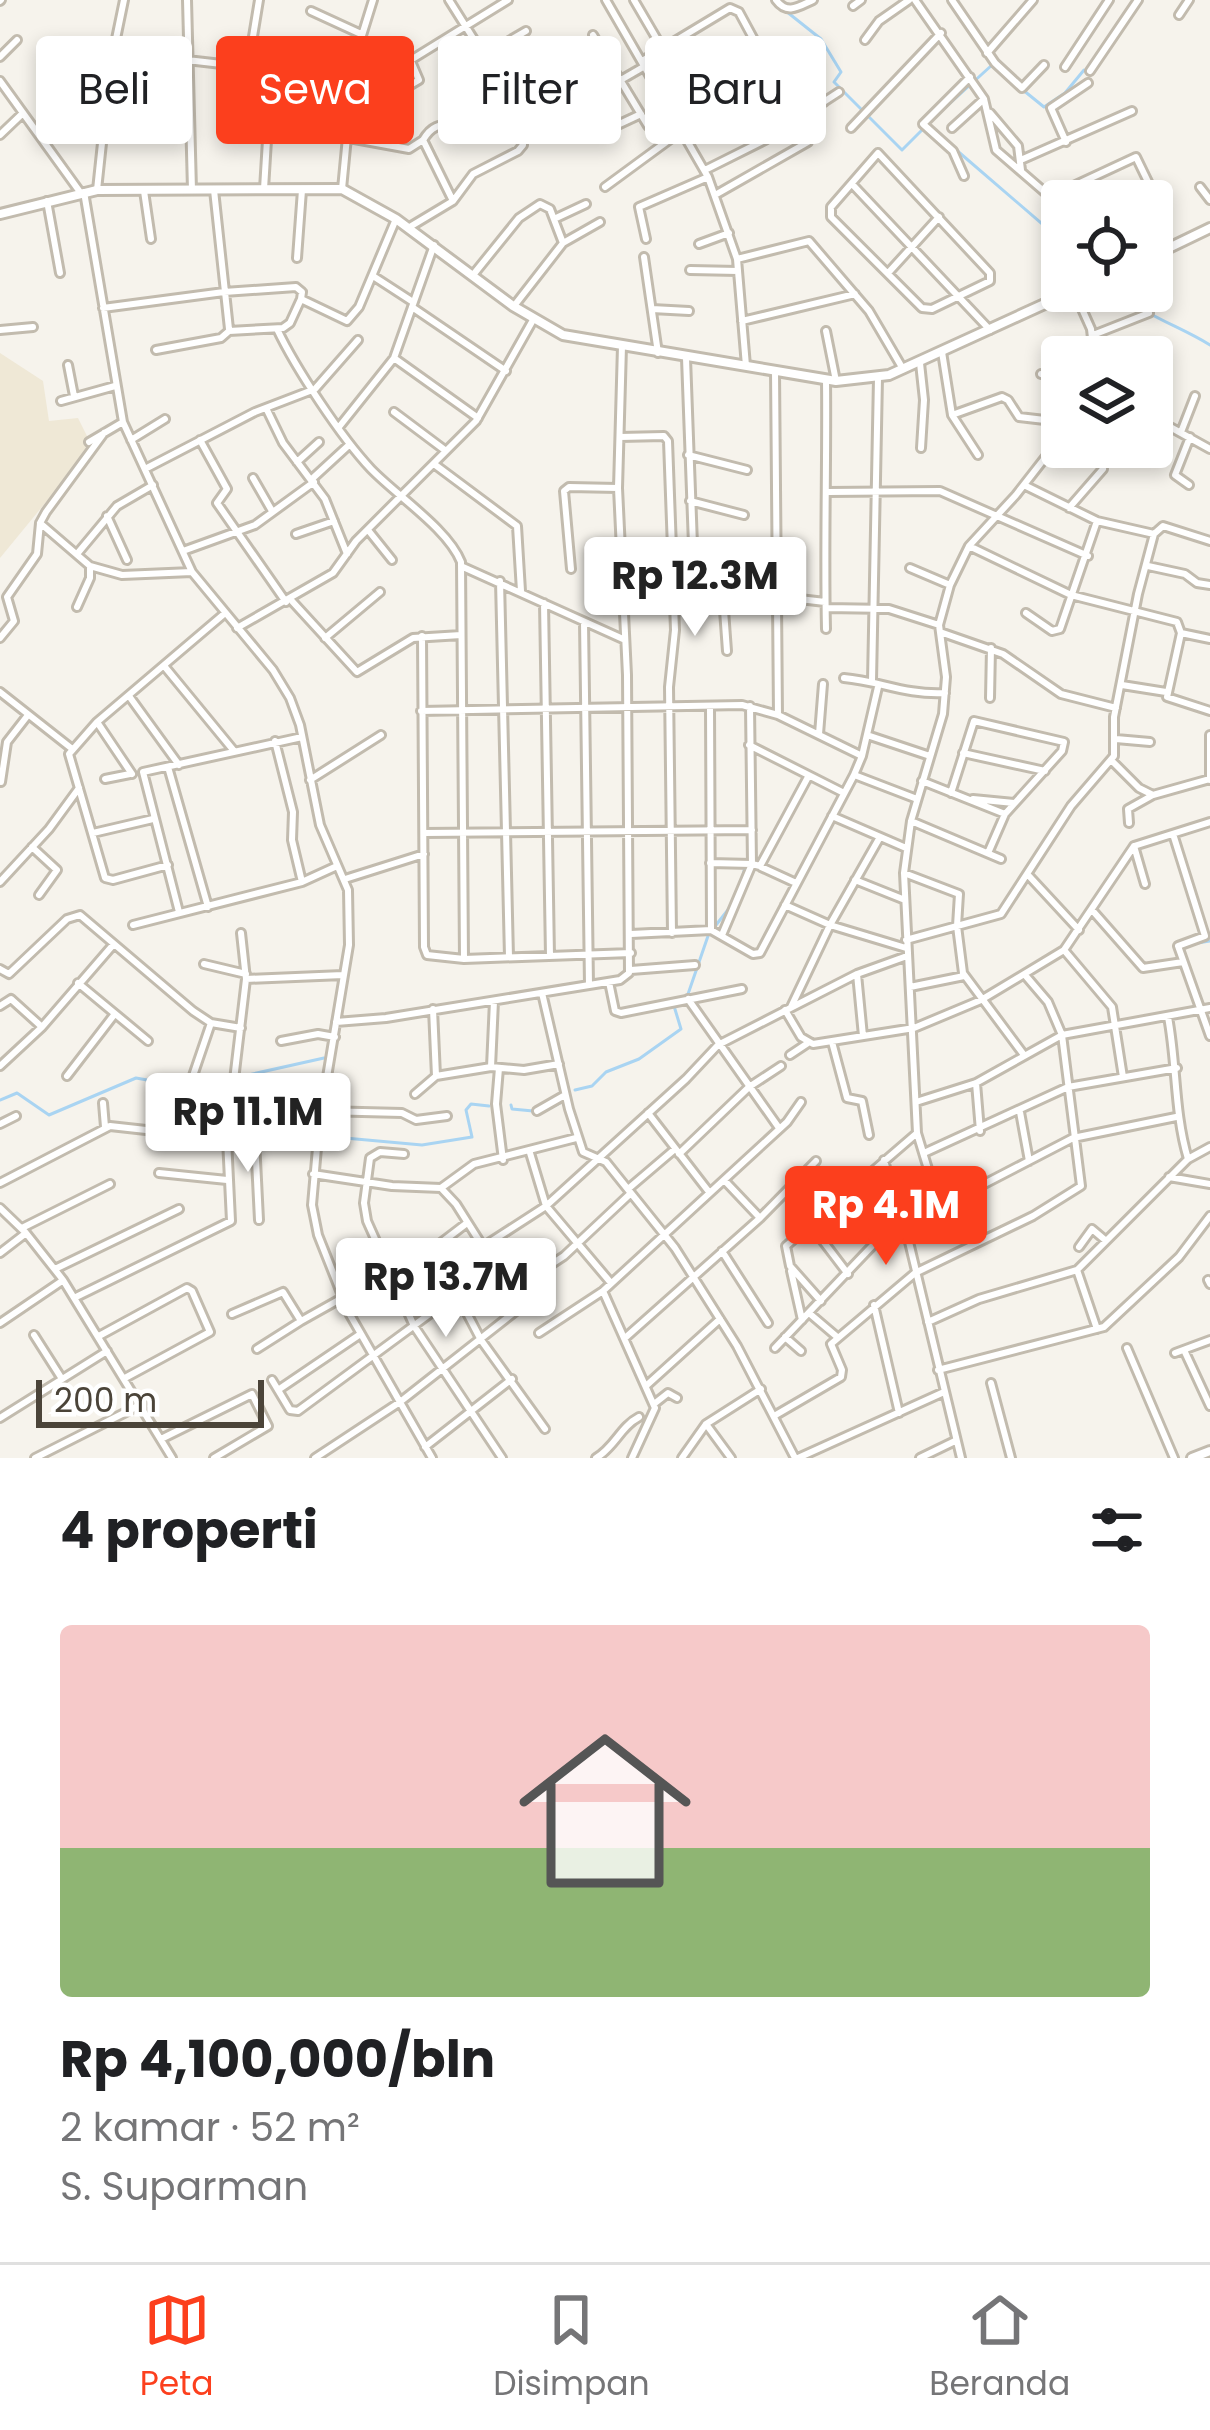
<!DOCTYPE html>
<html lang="id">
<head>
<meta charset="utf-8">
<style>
  :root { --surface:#fff; --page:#f2f2f2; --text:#202124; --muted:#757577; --line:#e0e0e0; --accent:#fc3f1d }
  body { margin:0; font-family:Poppins,sans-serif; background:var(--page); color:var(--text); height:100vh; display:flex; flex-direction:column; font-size:45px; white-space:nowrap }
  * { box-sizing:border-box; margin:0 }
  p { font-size:39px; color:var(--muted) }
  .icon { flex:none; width:66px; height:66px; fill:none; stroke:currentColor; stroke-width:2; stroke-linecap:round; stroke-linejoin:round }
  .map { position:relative; height:1458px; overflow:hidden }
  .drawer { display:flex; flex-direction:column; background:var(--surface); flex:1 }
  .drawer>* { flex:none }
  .guide { position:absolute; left:36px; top:36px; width:1140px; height:108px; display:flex; gap:24px }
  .tools { position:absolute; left:1041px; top:180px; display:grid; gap:24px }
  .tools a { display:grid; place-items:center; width:132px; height:132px; border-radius:12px; background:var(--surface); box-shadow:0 6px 18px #0003; font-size:60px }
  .scale { position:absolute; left:36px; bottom:30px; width:228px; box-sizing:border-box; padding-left:12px; border:6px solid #4b4439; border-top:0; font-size:33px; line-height:42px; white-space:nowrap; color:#4b4439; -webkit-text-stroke:9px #fff; paint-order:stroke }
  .price { position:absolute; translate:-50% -102px; padding:0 27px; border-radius:12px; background:#fff; color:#222; font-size:39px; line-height:78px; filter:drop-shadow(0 3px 6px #0008) }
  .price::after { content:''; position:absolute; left:50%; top:72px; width:36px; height:27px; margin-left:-18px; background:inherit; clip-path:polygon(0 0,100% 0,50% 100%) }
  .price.selected { background:var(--accent); color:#fff }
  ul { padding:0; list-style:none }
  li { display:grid; align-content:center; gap:24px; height:636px; padding:0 60px }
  li span { display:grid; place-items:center; height:372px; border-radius:12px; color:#555 }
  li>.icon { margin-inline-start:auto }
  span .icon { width:216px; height:216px; fill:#fffc; stroke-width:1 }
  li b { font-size:51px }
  h2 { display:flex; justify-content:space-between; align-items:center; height:144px; padding:0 60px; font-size:51px }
  .pill { padding:0 42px; border-radius:12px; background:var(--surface); box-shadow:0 6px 18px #0003; font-size:42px; line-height:108px }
  .pill.selected { background:var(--accent); color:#fff }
  .tabs { display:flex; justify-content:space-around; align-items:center; height:168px; border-top:3px solid var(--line); background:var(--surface); font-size:33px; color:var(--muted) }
  .tabs a { display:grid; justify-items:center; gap:6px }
  .tabs .selected { color:var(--accent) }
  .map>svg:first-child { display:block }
  .education { fill:#efe8d6 }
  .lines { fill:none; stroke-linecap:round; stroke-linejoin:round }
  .stream { stroke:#a9d4f2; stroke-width:3 }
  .minor-casing { stroke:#c2bbae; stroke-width:12 }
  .tertiary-casing { stroke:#c2bbae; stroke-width:14 }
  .minor { stroke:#fff; stroke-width:6 }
  .tertiary { stroke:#fff; stroke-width:8 }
</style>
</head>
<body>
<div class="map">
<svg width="1210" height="1458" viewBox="0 0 1210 1458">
  <rect width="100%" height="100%" fill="#f6f3ec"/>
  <!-- education -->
  <path class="education" d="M0,353L43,381L49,421L78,418L92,446L0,558Z"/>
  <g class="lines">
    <!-- stream -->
    <path class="stream" d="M772,0L821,39L841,72L834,82L902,150L926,126
      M1023,90L1044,107L1065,93L1084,70
      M937,115L992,65L1006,77
      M954,148L1062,241
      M1119,291C1144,316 1180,326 1210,345
      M740,887L745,867
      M716,925L731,906
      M1191,944L1210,941
      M687,997L708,936
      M575,1090L592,1086L606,1072L639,1059L681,1029L674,1006L682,1004
      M0,1100L17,1093L49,1115L136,1078L215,1092
      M257,1101L235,1097L239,1077L324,1058
      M262,1101L286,1095L291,1117H312
      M511,1105L512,1109L533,1111
      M543,1112L562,1102
      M324,1119L323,1136L422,1145L472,1137L466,1110L471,1104L489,1106"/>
    <defs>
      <path id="minor" d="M187,0L192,190
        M449,0L483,54
        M606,0L708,177L737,259L746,366
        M634,0L686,89
        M776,0C787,15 798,7 813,0
        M915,0L984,99L996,150L1062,207
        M952,0L995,63L1022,88L1044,65
        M0,1L1,0
        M853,6L861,0
        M311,11L361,34
        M1179,15L1189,0
        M593,35L648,126
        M865,40L879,21L909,0
        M601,48L560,70L574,107L596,135L641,114
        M552,52L560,70
        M987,53L1033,0
        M796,54L824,102
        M0,57L17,40
        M187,60L248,67L346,88
        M642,61L730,8L739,12L760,51
        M352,64L393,71L508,0
        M248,67L259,0
        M1065,67L1109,0
        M1090,71L1138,0
        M454,73L526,31
        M80,80L108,85
        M0,81L80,192
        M390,97L419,80L410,59
        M574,107L645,66
        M990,113L1018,146L1021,170
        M299,127L347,134
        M851,128L941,33
        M952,128L984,99
        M0,135L23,113
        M41,137L54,105
        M349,138L409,149L423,140L453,201
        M423,140C432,125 439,125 455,124L471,106L537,68
        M1066,142L1051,108L1088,83
        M878,153L990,273V281L932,309L922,308L831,217V207Z
        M1023,159L1132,111
        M705,170L765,140L839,92
        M964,176L953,151L923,124L970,77
        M852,184L990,330
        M605,187L684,129
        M1200,187L1210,200
        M264,189L270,91
        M342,189L347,137L345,90L373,0
        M97,190L110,68L124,0
        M214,190L229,329
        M144,191L151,239
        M84,192L123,422L192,572L273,670L290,698L300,725L320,825L348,890L349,945L319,1125L312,1205L318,1235L349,1313L432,1458
        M715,195L808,142
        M1050,197L1136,157L1152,190L1142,201
        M47,201L60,273
        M554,219L586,204
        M408,228L453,201L473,174L518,151L523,145L522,128L552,112
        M646,239L639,207L708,177
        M699,244L729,233
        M644,257L658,353
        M297,258L302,190
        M737,259L809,241L869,311L903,369
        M690,270L738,271
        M889,272L939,217
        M473,275L519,218L540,204L550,209L563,243
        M373,276L413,302
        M1074,291L1091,329L1094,357
        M514,306L563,243L600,222
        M412,307L506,371
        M103,308L224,292L296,287L302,292L301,299L347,321L359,307L396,219
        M652,309L689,311
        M742,321L855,294
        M277,329C296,369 341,437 371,469C397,496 448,529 461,562L464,959
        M0,330L33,327
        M826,331L836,381
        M1093,335L1149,313
        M156,350L221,338L229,331L283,328L290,323L301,299
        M942,352L952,415L978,455
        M394,358L478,418
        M686,358L693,545L745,563
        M920,363L924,400L921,448
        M68,365L74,396
        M775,371L778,715
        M1041,374L1062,379
        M826,379C827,463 824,546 826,629
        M61,401L115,386
        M266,408L283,443L325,499L347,554
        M394,412L446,451
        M952,415L1002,397L1008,400L1019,417L1062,422
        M1152,417L1210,449
        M339,427L394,358L434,245
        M1181,432L1195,396
        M620,437L664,436L668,441L675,630L669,687L672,933
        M131,440L165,419
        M200,440L227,489L217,503L286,602
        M89,442L123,422
        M688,455L747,470
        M297,462L319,442
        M434,464L517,526L521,591
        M145,469L255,412L315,389L358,340
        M253,478L272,511
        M313,478L350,444
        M1024,485L1097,521L1154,534L1163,526L1210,541
        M1189,485L1175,475L1190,437
        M828,492L940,491L1088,556
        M690,501L744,515
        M1069,508L1103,469
        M107,516L127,560
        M40,523L90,566V578L77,607
        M368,530L392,560
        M296,534L334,521
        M969,546L1071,595L1177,622L1181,633
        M183,551L255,525L314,482
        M77,554L117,506L153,485
        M90,566L122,575L192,572
        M1148,566L1185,574L1197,583L1210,585
        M463,567L623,639
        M910,568L950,585
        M571,569L564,491L569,487L618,488
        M623,575L682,573L774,596L825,602
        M500,581L509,957
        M722,583L727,651
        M291,600L357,672L413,638L461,635
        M544,603L550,956
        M826,608L889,609L939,625
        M1026,613L1052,631L1060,629L1097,521
        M584,622L589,985
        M237,628L333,573L356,541L476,421L533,320
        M940,632L1003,654L1061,694L1116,708
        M1181,633L1167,697L1210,711
        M1181,633L1210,639
        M422,636L424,947L427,955L464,959L631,953
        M0,638L14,621L7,597L37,554L40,523L46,512L104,433
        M325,638L380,592
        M165,667L234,751
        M844,678C880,681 904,695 945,693
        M872,681L878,378
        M1122,685L1166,692
        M0,692L71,748
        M129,696L179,765
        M990,698L991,648
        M710,706L711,930
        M421,711L742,705L778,715L862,756
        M97,722L132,774
        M819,734L823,684
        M867,735L930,756
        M1210,735V780
        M1116,739L1150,742
        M275,741L293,812L292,840L302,882
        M749,745L844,793
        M963,753L1045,771
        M1111,760L1139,788L1153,795L1210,779
        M168,767L208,907
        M857,776L917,799
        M105,779L130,774
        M310,780L381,735
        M922,781L1005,814
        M1,782L7,742L28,715
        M951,793L974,721L1064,742L1062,751L1005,814L988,853
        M973,799L1014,803
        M832,816L906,848
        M911,821L1001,859
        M1129,823L1128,809L1153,795
        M93,833L153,819
        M424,833L752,830
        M1173,834L1205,936L1178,946L1210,1036
        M1134,846L1145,884
        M32,847L57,870L39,895
        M710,863L752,864L750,706
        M168,865L113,880L105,878L69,754L97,722L224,614
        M761,867L796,883
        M904,873L959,894L957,926L963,973L1024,1055
        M1029,876L1079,930
        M345,879L424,854
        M855,880L905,900
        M0,882L49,829L79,788
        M785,905L830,925L906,948
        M1092,910L1143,968L1183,962
        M179,912L143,772L302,737
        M133,925L302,882L337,866
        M241,933L246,979
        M631,934L711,930L753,954L760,953L854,775L862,756L878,687
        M722,935L752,864L760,866L808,777
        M906,940L1001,914L1071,806L1114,756V717L1138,594L1154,534
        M1064,950L1112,1007L1123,1077
        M204,964L246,974
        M0,969L9,974L67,919L80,915L193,1011L211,1023L241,1028
        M631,970L695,965
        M857,974L863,1036
        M609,982L615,1011L621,1013L742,989
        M78,983L148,1041
        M910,987L964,976
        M542,993L569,1109L583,1152L606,1162L675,1248L737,1346L795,1458
        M688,999L779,1128
        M0,1006L11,999L42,1027
        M791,1007L830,925L880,837
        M785,1010L801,1037L813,1044L914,1028L981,1000L1064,950L1134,846L1210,822
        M1168,1017C1177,1065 1174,1112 1188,1159
        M336,1022L386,1018L620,980L629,973L627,675L618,488L622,346
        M281,1041L318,1034L335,1037
        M832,1042L847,1098L862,1101L869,1135
        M790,1055L808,1043
        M0,1066L42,1027L113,945
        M491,1067L494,1001
        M499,1068L496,1104L503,1160
        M67,1076L114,1015
        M436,1076L491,1067L524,1070L559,1064
        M976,1083L980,1131
        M262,1092L259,1105L263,1135
        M415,1094L436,1076L433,1009
        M184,1102L211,1023
        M916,1102L976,1083L1062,1035L1210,1008
        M103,1103L105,1127
        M322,1111L402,1113L416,1120L447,1116
        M537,1111L565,1095
        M1020,1112L1029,1161
        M648,1113L709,1192
        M0,1124L16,1116
        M255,1140L259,1220
        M530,1153L546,1206L611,1283
        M924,1153L1068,1087L1177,1068
        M404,1154L380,1152L370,1158L364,1203L367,1221L414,1326L502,1458
        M679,1154L749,1087L781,1066
        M884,1160L894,1197
        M159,1173L227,1180
        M313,1174L392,1186L441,1188L456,1204L521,1307L400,1402L315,1458
        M870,1174L895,1200L903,1217L961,1458
        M1169,1177L1210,1184
        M725,1181L760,1218
        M0,1183L110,1126L227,1139L268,1134L318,1139
        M441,1188L474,1164L576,1138
        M628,1189L675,1149
        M934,1195L949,1199L963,1195L1073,1138L1176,1117
        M840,1199L874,1244
        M0,1208L26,1233L63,1280L172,1458
        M810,1224L848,1274
        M22,1228L110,1184
        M484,1246L546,1206L686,1079L718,1045L857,974L907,956
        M1079,1247L1092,1229L1105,1240
        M722,1251L768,1323
        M0,1253L26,1233
        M55,1269L179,1209
        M1077,1270L1097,1329
        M791,1271L802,1320
        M1208,1280L1210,1284
        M512,1290L564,1256L630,1194
        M603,1291L655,1408L632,1458
        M457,1294L481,1340L545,1429
        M74,1298L231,1221L227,1139L246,979L343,975
        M821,1301L790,1266L786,1246L917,1133
        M874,1305L899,1413
        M349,1313L467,1223
        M809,1313L836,1336
        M232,1314L283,1292L301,1321L342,1298
        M928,1322L979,1299L1077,1270L1188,1159L1210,1147
        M0,1323L62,1281
        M539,1333L603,1291L787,1122L801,1102
        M34,1335L62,1379
        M99,1336L187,1288L192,1291L210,1332L125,1378
        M785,1337L801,1351
        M625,1338L760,1218L816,1161
        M775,1348L874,1244L935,1192L917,1133L904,873L911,821L943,714L946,677L939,625L950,585L969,546L1016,495L1062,436
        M1127,1348L1174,1458
        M257,1349L301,1321
        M1184,1350L1210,1406
        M1175,1353L1210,1340
        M938,1370L1104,1327L1179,1257L1210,1216
        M272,1380L290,1410L298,1411L496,1265
        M991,1383L1011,1458
        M647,1385L720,1319
        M278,1390L359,1335
        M654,1404L668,1393L677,1398
        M774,1416L841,1377L842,1370L831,1344L915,1273L1033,1216L1081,1186L1062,1035L1048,1002L1025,975
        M0,1418L107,1351
        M706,1424L731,1458
        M161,1439L252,1394L268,1426L214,1458
        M425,1447L512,1379
        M35,1458L142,1404
        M596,1458C615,1447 620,1427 639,1417
        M682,1458L706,1424L761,1389
        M798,1458L944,1392
        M920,1458L955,1441"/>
      <path id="tertiary" d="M0,214L97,190L342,189L396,219L513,306L563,335L836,381L889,375L1073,291
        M1152,256L1210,228
        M1192,1458L1210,1451"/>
    </defs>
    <!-- minor casing -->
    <use href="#minor" class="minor-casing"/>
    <!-- tertiary casing -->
    <use href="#tertiary" class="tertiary-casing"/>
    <!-- minor -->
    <use href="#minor" class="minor"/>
    <!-- tertiary -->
    <use href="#tertiary" class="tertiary"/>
  </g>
</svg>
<div class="tools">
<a><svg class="icon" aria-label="locate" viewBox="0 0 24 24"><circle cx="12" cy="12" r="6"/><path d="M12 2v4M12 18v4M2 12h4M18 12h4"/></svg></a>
<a><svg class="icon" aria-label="layers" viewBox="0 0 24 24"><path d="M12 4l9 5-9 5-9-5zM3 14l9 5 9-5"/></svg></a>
</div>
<div class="scale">200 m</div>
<b class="price" style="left:695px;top:639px">Rp 12.3M</b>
<b class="price" style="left:248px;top:1175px">Rp 11.1M</b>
<b class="price selected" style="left:886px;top:1268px">Rp 4.1M</b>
<b class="price" style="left:446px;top:1340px">Rp 13.7M</b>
<div class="guide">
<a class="pill">Beli</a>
<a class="pill selected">Sewa</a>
<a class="pill">Filter</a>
<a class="pill">Baru</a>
</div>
</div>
<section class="drawer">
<h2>4 properti<svg class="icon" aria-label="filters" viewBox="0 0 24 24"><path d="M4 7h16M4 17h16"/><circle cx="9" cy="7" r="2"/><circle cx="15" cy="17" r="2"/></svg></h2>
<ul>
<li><span style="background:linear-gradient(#f6c9c9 60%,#8fb573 0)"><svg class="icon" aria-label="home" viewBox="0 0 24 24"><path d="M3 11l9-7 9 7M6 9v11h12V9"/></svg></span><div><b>Rp 4,100,000/bln</b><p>2 kamar · 52 m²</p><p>S. Suparman</p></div></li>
</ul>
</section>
<nav class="tabs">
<a class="selected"><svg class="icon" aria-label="map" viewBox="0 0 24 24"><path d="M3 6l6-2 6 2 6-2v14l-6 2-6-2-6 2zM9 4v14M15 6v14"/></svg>Peta</a>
<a><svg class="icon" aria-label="saved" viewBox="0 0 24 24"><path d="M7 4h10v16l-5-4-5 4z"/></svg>Disimpan</a>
<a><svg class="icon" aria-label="home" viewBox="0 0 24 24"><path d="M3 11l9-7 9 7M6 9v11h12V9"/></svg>Beranda</a>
</nav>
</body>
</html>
